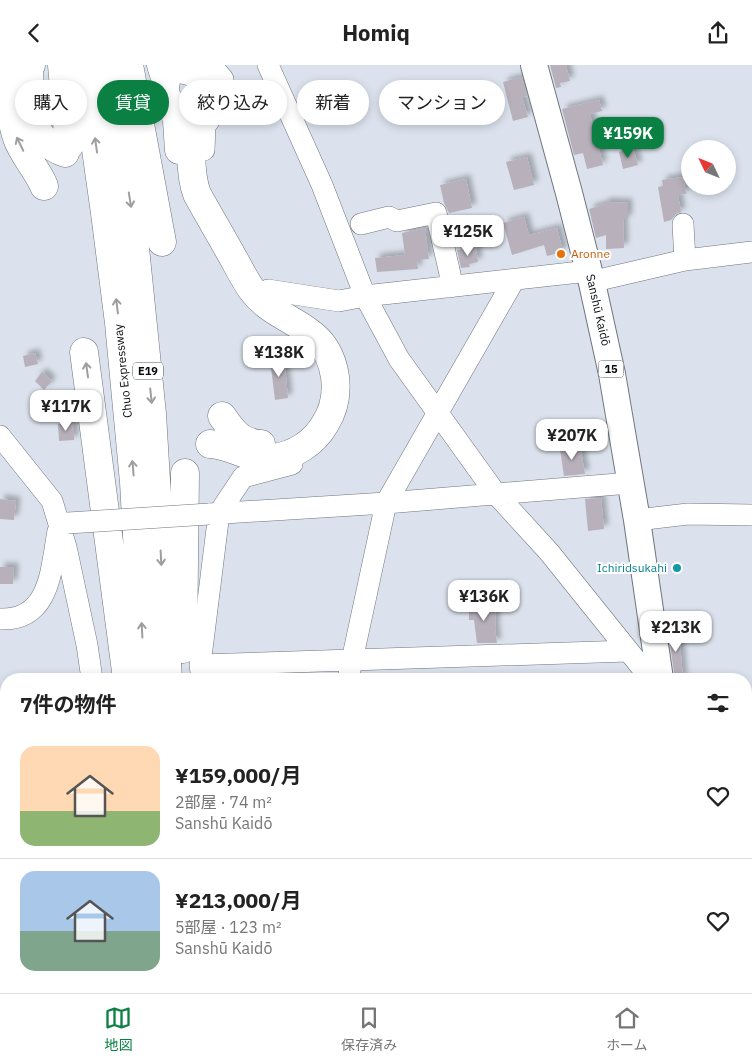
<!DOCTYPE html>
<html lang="ja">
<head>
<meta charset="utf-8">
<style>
  :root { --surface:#fff; --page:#f6f6f6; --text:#222; --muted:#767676; --line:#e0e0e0; --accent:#0b8043 }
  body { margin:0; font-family:"IBM Plex Sans","Noto Sans JP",sans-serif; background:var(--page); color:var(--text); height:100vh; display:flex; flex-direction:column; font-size:19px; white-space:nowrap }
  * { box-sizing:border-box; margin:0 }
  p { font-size:16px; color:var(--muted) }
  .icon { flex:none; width:28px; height:28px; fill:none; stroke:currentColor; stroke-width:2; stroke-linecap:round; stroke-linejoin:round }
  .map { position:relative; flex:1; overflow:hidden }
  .side { position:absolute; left:0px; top:608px; width:752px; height:321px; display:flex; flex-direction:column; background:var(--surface); border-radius:20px 20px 0 0; box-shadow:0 2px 8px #0003 }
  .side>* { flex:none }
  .banner { position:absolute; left:15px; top:15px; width:500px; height:45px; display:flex; gap:10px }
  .needle { width:32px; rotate:313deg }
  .tools { position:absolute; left:681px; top:75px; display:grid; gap:10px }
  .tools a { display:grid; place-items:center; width:55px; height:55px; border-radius:50%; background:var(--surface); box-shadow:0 2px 8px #0003; font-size:25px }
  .price { position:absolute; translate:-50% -42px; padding:0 11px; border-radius:10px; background:#fff; color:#222; font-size:16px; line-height:32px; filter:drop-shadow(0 1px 2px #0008) }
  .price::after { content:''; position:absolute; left:50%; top:30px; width:15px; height:11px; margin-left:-8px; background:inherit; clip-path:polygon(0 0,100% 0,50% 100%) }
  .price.on { background:var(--accent); color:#fff }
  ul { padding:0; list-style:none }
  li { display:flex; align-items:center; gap:15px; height:125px; padding:0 20px }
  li+li { border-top:1px solid var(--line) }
  li span { display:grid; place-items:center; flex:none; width:140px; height:100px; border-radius:15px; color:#555 }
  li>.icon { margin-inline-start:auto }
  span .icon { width:60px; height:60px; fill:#fffc; stroke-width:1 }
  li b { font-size:21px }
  h2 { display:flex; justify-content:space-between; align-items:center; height:60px; padding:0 20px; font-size:21px }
  .chip { padding:0 18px; border-radius:22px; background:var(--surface); box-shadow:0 2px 8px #0003; font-size:18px; line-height:45px }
  .chip.on { background:var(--accent); color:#fff }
  header { display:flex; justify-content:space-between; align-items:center; height:65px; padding:0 20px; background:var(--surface); font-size:22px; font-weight:700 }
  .tabs { display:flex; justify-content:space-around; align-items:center; height:70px; border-top:1px solid var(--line); background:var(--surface); font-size:14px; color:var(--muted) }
  .tabs a { display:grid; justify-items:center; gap:2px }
  .tabs .on { color:var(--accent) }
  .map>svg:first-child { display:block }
  .building { fill:#b8b1bc; filter:url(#shadow) }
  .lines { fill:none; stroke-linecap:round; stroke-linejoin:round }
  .minor-casing { stroke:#6f757f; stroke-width:22 }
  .major-casing { stroke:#6f757f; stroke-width:28 }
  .highway-casing { stroke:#6f757f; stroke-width:29 }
  .minor { stroke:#fff; stroke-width:21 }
  .major { stroke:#fff; stroke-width:26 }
  .highway { stroke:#fff; stroke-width:28 }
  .minor-bridge-casing { stroke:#6f757f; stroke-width:22; stroke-linecap:butt }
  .minor-bridge { stroke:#fff; stroke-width:21 }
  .oneway { stroke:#9d9e9f }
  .food-dot { fill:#e8710a; stroke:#fff; stroke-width:2 }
  .culture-dot { fill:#0f9aa8; stroke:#fff; stroke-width:2 }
  .labels { text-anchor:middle; stroke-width:4; stroke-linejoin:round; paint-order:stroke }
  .shield { fill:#fff; stroke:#535557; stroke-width:1 }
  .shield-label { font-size:11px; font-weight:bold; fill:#090c0f }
  .food-label { font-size:12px; fill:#c56008; stroke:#fff; text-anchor:start }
  .street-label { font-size:12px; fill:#090c0f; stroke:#fff }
  .culture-label { font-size:12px; fill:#0d838f; stroke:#fff; text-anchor:end }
</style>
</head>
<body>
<header><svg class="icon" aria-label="back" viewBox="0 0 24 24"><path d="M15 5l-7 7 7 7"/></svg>Homiq<svg class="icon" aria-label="share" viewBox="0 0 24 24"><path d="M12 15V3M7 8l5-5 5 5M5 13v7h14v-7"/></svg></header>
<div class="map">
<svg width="752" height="928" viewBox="0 0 752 928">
  <defs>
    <filter id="shadow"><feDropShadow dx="4.5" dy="-4.5" stdDeviation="2.5" flood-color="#0004"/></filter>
  </defs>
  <rect width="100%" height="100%" fill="#dbe2ed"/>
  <!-- building -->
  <path class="building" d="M550,0H566L570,16L560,18L561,22L556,23Z
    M522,12L527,31L522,32L528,52L513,56L503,17Z
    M599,35L602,46L590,49L603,100L587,104L583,88L574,90L562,44Z
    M633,83L638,100L623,104L619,87Z
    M527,92L534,120L514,125L506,97Z
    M683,112L686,129L678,130L681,147L676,149L671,155L664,157L658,122L663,121L662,115Z
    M466,114L472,143L449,148L444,138L440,120Z
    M605,137L628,138V154H623L624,183L606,184V170L596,173L589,144L605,139Z
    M524,152L529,170L557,163L563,187L547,191L544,180L512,190L503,158Z
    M425,163L429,194L417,195L418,204L377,207L375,193L405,190L402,168Z
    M476,182L478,197L469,199L470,202L461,203L457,185Z
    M35,288L38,299L25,302L23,291Z
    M284,292L288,333L275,335L270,294Z
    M42,307L52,316L44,325L35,316Z
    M74,358V375L59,376L58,359Z
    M580,381L585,409L564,411L560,384Z
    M601,433L604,464L588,466L585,434Z
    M0,434L16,436L14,455L0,454Z
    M0,502H14L13,519H0Z
    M476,537H496L495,564L497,578H477L474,555H469V541L476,542Z
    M678,564L680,578L683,614H675L668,565Z"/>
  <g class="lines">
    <defs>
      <path id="minor" d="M268,0L322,120L365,231L399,294L496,429L549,487L651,614
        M204,85L205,61L216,46L221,31L223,14L211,0
        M361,159L389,152L397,156L436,148L450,209V222
        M683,159L685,195
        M592,218L603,214L685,195L752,187
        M268,225L339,236L365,231L589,206
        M0,371L52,436L66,482L87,580L92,614
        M209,449L386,438L630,418
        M637,455L688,449L752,450
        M0,554C51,556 51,503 58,466
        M200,600L628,586
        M202,614L200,600L219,448L243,412L292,399
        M348,614L386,438L514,215
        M0,676L6,677
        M117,922L118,928
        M688,922L689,928
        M287,928V922"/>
      <path id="major" d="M534,0L569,128L592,218L612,309L637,455L660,614
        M639,928L641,922"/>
      <path id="highway" d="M8,0L10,2C11,24 9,51 17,73C23,90 37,104 44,121
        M31,0L29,2C31,37 25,73 65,88
        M62,0L69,81
        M84,0L105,148L119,258L134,417L145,614
        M109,0L131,144L152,349L168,614
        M129,0L162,177
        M161,0L166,16L165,22L166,32L173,40L177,56L179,85
        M180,0L184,5L196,8C201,14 206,20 205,28C203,36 197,41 195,49C189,68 190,111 197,129C208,149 220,169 231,189C238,201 244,214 252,225C279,261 327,256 335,312C337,328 334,345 325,359C314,378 294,391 272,393C247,395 233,380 210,379
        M84,287L127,614
        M222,351C233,367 241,378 261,379
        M183,584L185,408
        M158,922V928
        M185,922V928"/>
    </defs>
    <!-- minor casing -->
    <use href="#minor" class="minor-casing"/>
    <!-- major casing -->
    <use href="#major" class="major-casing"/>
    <!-- highway casing -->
    <use href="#highway" class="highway-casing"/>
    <!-- minor -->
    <use href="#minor" class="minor"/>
    <!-- major -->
    <use href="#major" class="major"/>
    <!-- highway -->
    <use href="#highway" class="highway"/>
    <defs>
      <path id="minor-bridge" d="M68,458L209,449"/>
    </defs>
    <!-- minor-bridge casing -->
    <use href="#minor-bridge" class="minor-bridge-casing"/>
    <!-- minor-bridge -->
    <use href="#minor-bridge" class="minor-bridge"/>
  </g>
  <!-- one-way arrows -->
  <defs><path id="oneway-shaft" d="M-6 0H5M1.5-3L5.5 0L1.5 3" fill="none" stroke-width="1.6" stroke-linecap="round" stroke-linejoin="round" transform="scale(1.25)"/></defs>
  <g class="oneway">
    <use href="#oneway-shaft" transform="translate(20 79) rotate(-116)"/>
    <use href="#oneway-shaft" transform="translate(96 80) rotate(-98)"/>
    <use href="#oneway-shaft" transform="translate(130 135) rotate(81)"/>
    <use href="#oneway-shaft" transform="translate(117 241) rotate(-97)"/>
    <use href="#oneway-shaft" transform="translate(87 305) rotate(-98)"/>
    <use href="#oneway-shaft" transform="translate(151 331) rotate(84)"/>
    <use href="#oneway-shaft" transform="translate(133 403) rotate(-95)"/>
    <use href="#oneway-shaft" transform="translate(161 493) rotate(87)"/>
    <use href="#oneway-shaft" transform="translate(142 565) rotate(-93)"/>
  </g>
  <!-- markers -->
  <circle class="food-dot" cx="561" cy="189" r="5"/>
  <circle class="culture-dot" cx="677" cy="503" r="5"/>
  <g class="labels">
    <!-- shield labels -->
    <g class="shield">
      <rect x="598.5" y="295.5" width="25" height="17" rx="4"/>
      <rect x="133" y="297.5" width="30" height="17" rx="4"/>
    </g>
    <g class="shield-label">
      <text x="611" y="308">15</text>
      <text x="148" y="310">E19</text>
    </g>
    <!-- food labels -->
    <g class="food-label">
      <text x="571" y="193">Aronne</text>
    </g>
    <!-- street labels -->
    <g class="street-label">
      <text transform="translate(598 245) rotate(77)" y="4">Sanshū Kaidō</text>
      <text transform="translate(123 306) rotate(-96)" y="4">Chuo Expressway</text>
    </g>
    <!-- culture labels -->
    <g class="culture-label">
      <text x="667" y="507">Ichiridsukahi</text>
    </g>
  </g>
</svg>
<div class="tools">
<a><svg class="needle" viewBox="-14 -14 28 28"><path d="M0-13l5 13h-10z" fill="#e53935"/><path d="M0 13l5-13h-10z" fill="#767676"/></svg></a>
</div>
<b class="price on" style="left:628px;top:94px">¥159K</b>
<b class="price" style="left:468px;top:192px">¥125K</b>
<b class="price" style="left:279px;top:313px">¥138K</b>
<b class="price" style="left:66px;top:367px">¥117K</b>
<b class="price" style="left:572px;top:396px">¥207K</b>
<b class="price" style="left:484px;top:557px">¥136K</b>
<b class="price" style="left:676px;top:588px">¥213K</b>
<div class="banner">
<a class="chip">購入</a>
<a class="chip on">賃貸</a>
<a class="chip">絞り込み</a>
<a class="chip">新着</a>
<a class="chip">マンション</a>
</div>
<section class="side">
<h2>7件の物件<svg class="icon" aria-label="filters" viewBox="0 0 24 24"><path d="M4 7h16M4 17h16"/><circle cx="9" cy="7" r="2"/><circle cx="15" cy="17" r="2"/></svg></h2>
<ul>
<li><span style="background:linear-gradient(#ffd9b3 65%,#8fb573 0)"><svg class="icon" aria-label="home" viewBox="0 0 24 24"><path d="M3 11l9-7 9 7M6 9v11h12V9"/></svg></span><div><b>¥159,000/月</b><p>2部屋 · 74 m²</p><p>Sanshū Kaidō</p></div><svg class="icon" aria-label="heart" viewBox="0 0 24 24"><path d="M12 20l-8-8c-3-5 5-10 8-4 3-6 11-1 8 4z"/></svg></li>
<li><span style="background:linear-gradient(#a9c7e8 60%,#7fa58c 0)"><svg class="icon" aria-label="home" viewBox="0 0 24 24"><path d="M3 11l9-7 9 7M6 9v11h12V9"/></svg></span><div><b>¥213,000/月</b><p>5部屋 · 123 m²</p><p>Sanshū Kaidō</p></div><svg class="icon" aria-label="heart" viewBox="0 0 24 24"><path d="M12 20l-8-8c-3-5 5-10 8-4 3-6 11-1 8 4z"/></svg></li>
</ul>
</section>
</div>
<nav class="tabs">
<a class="on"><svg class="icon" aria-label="map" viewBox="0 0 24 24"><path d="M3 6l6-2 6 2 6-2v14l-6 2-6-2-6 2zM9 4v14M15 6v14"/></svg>地図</a>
<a><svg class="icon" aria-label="saved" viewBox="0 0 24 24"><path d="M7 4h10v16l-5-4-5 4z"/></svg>保存済み</a>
<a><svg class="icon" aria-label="home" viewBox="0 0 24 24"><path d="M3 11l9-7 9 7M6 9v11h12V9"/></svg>ホーム</a>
</nav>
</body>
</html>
